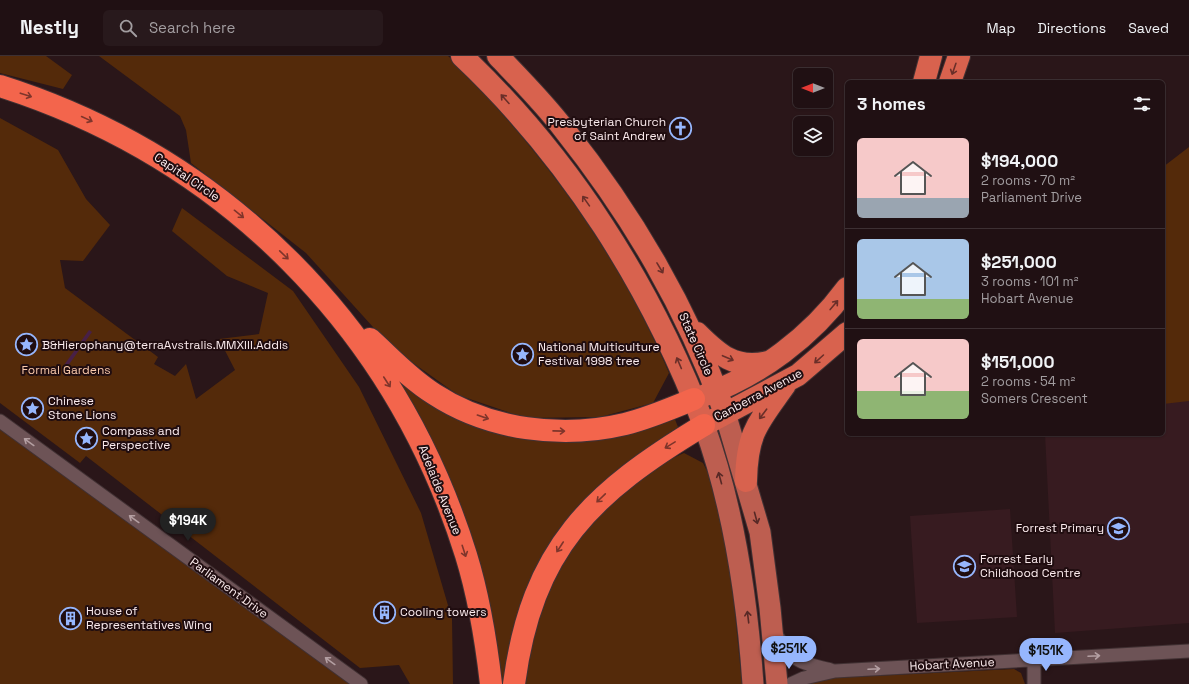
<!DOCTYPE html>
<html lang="en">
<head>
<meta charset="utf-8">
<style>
  :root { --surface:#201013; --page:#28191c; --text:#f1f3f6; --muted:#a29da0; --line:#3d3033; --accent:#96b6fd }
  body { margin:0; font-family:"Space Grotesk",sans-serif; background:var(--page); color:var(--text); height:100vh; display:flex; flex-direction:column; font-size:15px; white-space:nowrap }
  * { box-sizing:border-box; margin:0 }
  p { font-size:13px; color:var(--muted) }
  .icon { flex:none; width:22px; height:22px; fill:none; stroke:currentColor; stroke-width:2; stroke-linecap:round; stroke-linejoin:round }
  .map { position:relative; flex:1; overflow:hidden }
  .panel { position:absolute; left:845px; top:24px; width:320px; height:356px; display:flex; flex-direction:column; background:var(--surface); border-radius:6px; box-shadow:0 1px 3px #0004,0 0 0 1px var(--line) }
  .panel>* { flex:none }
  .needle { width:26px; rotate:270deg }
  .fabs { position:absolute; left:793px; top:12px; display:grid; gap:8px }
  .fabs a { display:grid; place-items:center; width:40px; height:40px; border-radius:6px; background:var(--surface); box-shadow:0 1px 3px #0004,0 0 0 1px var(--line); font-size:20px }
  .price { position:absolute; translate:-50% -34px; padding:0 9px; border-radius:14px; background:var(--accent); color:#111; font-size:13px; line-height:26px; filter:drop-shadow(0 1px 2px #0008) }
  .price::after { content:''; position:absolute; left:50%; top:24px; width:12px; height:9px; margin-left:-6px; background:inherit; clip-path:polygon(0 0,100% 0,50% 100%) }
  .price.on { background:#222; color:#fff }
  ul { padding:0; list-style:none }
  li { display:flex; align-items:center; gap:12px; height:100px; padding:0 12px }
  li+li { border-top:1px solid var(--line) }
  li span { display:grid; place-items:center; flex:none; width:112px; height:80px; border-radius:6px; color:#555 }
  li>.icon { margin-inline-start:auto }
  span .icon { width:48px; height:48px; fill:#fffc; stroke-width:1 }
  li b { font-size:17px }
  h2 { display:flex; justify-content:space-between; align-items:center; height:48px; padding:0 12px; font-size:17px }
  header { display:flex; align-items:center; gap:24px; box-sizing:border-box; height:56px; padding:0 20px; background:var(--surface); border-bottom:1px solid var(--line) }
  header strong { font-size:19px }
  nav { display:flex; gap:22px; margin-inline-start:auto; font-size:14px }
  .search { width:280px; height:36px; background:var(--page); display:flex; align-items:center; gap:10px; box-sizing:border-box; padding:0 14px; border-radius:6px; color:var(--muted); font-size:15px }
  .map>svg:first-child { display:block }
  .built { fill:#371b20 }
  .green { fill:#542a0a }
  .water { fill:#482047 }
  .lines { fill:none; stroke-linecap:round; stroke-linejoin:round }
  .minor-casing { stroke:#413133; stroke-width:15 }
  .primary-casing { stroke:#413133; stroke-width:23 }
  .trunk-casing { stroke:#413133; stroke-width:24 }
  .motorway-casing { stroke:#413133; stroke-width:24 }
  .minor { stroke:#6d5356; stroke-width:13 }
  .primary { stroke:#bd5e50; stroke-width:21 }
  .trunk { stroke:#d8624e; stroke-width:22 }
  .motorway { stroke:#f3654c; stroke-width:22 }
  .oneway { stroke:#6a2f29 }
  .oneway2 { stroke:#7f352b }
  .oneway3 { stroke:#b49fa2 }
  .oneway4 { stroke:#572926 }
  .labels { text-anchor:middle; stroke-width:4; stroke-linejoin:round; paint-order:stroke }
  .poi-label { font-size:12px; fill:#fbebed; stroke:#200d10; text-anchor:start }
  .street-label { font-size:12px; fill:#fbebed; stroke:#200d10 }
  .park-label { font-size:12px; fill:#fac9ab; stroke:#200d10 }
</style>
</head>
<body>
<header>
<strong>Nestly</strong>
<div class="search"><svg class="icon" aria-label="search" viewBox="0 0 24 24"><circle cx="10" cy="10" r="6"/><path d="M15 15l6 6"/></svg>Search here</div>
<nav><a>Map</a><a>Directions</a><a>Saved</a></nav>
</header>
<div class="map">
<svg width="1189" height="628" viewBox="0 0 1189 628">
  <rect width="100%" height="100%" fill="#2a1619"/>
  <!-- built -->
  <path class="built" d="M1189,342V567L1055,577L1045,378H1163V346Z
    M1010,453L1017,561L917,567L910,460Z"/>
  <!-- green -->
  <path class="green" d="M0,0H46L72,19L63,33L0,17Z
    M99,0H448C469,18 486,39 504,60C572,137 629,223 669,317L653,347L600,361L525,362L458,339L392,292L306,197L191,107L186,74L180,60Z
    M0,62L58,94L86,143L110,169L83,205L60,204L65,232L158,301L154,308L175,320L186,308L196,343L235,314L219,283L259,278L268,237L227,220L172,175L182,152L293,235L359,331L421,457L452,563L453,628H410L399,609L360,612L86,400L80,407L0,347Z
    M1189,91V345L1163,348V111Z
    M399,322L484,370L674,361L678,371L589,442L506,628H499L395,324Z
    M0,366L361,628H0Z
    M684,397L703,407L710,421L722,468L731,517L742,628H521L548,527L597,457L653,411Z
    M1014,613L1021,617L1025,628H802L812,623Z"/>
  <!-- water -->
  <path class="water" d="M89,274L92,276L65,314L62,312Z"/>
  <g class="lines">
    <defs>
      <path id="minor" d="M0,365L361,628
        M775,577C793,606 798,606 831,614
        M1034,604V628
        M791,628L804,622L835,615L1189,595"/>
      <path id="primary" d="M725,357L760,476L770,552L777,628
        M704,369C734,452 747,540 753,628"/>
      <path id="trunk" d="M462,0C570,102 651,230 704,369L798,319L847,277
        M498,0C520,23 543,46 563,72C633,160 686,251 725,357
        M924,26L931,0
        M950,26L959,0
        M697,277C718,298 735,314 768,306
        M703,340C760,319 811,281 847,232
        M746,425C747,376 758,367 785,329"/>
      <path id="motorway" d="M0,30C226,102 395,272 466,499C479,541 486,584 491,628
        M370,283C391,302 410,323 434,338C489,374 562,383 625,368C649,362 672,352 694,343
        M514,628C532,492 591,437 704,369"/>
    </defs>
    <!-- minor casing -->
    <use href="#minor" class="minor-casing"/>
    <!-- primary casing -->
    <use href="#primary" class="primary-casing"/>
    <!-- trunk casing -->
    <use href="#trunk" class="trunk-casing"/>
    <!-- motorway casing -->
    <use href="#motorway" class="motorway-casing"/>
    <!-- minor -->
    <use href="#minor" class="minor"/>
    <!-- primary -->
    <use href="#primary" class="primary"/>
    <!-- trunk -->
    <use href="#trunk" class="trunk"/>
    <!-- motorway -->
    <use href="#motorway" class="motorway"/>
  </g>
  <!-- one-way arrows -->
  <defs><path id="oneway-shaft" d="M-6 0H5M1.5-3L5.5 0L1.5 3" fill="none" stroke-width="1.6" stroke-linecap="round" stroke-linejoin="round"/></defs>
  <g class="oneway">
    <use href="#oneway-shaft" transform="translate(954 13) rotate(109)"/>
    <use href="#oneway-shaft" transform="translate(505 43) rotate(-132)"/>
    <use href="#oneway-shaft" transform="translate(586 145) rotate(-125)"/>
    <use href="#oneway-shaft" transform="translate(660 212) rotate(59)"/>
    <use href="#oneway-shaft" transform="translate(834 249) rotate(-50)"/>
    <use href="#oneway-shaft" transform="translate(728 302) rotate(23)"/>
    <use href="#oneway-shaft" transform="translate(819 303) rotate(138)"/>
    <use href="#oneway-shaft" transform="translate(679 307) rotate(-113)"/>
    <use href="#oneway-shaft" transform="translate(763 358) rotate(127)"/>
  </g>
  <g class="oneway2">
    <use href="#oneway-shaft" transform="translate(26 39) rotate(18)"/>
    <use href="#oneway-shaft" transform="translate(87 63) rotate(25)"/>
    <use href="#oneway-shaft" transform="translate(239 158) rotate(39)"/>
    <use href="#oneway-shaft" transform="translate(284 199) rotate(44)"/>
    <use href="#oneway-shaft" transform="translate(387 326) rotate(57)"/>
    <use href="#oneway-shaft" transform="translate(483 361) rotate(19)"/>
    <use href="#oneway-shaft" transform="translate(559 375) rotate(1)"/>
    <use href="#oneway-shaft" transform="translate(670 389) rotate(149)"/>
    <use href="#oneway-shaft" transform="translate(601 442) rotate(136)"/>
    <use href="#oneway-shaft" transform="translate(560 491) rotate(123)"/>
    <use href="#oneway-shaft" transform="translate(464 495) rotate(72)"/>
  </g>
  <g class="oneway3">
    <use href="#oneway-shaft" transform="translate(29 386) rotate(-144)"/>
    <use href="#oneway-shaft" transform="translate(134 463) rotate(-144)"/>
    <use href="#oneway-shaft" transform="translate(1094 600) rotate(-3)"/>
    <use href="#oneway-shaft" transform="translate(330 605) rotate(-144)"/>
    <use href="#oneway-shaft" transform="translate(874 613) rotate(-3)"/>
  </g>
  <g class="oneway4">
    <use href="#oneway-shaft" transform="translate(720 422) rotate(-105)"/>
    <use href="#oneway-shaft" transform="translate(756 462) rotate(75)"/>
    <use href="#oneway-shaft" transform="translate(748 561) rotate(-97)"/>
  </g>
  <!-- icons -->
  <defs>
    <symbol id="church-ring" viewBox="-11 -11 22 22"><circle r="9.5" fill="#200d10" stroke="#96b6fd" stroke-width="1.5"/><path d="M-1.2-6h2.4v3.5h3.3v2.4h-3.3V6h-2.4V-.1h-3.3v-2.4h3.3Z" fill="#96b6fd"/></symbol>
    <symbol id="sight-ring" viewBox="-11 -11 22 22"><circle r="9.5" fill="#200d10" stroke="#96b6fd" stroke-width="1.5"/><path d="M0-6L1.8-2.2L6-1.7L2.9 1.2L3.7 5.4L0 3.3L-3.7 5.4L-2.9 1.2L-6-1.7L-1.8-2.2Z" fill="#96b6fd"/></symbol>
    <symbol id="school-ring" viewBox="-11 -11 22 22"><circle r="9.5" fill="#200d10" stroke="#96b6fd" stroke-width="1.5"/><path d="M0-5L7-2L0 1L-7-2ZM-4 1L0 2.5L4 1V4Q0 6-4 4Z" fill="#96b6fd"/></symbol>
    <symbol id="building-ring" viewBox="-11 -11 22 22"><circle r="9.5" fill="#200d10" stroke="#96b6fd" stroke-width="1.5"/><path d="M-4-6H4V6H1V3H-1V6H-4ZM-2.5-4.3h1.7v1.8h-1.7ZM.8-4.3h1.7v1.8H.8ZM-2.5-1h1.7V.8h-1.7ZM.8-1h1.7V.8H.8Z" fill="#96b6fd"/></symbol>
  </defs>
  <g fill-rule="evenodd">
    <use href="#church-ring" x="668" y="60" width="25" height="25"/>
    <use href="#sight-ring" x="14" y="276" width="25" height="25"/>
    <use href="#sight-ring" x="510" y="286" width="25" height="25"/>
    <use href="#sight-ring" x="20" y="340" width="25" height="25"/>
    <use href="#sight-ring" x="74" y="370" width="25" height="25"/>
    <use href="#school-ring" x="1106" y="460" width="25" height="25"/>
    <use href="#school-ring" x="952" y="498" width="25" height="25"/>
    <use href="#building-ring" x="372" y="544" width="25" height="25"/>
    <use href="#building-ring" x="58" y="550" width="25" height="25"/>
  </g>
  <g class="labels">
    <!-- poi labels -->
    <g class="poi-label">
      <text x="666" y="70" text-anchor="end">Presbyterian Church<tspan x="666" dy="14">of Saint Andrew</tspan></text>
      <text x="42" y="293">B&amp;Hierophany@terraAvstralis.MMXIII.Addis</text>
      <text x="538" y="295">National Multiculture<tspan x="538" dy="14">Festival 1998 tree</tspan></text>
      <text x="48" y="349">Chinese<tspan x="48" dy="14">Stone Lions</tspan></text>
      <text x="102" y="379">Compass and<tspan x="102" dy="14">Perspective</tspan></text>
      <text x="1104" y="476" text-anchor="end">Forrest Primary</text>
      <text x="980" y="507">Forrest Early<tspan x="980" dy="14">Childhood Centre</tspan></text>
      <text x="86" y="559">House of<tspan x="86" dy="14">Representatives Wing</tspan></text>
      <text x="400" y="560">Cooling towers</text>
    </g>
    <!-- street labels -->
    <g class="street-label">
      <text transform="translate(187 121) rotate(34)" y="4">Capital Circle</text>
      <text transform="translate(696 288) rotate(66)" y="4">State Circle</text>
      <text transform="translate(758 339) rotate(-28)" y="4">Canberra Avenue</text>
      <text transform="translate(440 434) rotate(68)" y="4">Adelaide Avenue</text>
      <text transform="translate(229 532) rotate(36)" y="4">Parliament Drive</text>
      <text transform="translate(952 608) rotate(-3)" y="4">Hobart Avenue</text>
    </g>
    <!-- park labels -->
    <g class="park-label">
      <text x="66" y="318">Formal Gardens</text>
    </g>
  </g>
</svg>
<div class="fabs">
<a><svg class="needle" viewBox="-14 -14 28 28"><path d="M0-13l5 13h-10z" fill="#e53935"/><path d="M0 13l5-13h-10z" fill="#a29da0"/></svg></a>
<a><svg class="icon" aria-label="layers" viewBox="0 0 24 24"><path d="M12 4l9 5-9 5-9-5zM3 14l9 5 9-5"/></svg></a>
</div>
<b class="price on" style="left:188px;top:486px">$194K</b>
<b class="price" style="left:789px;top:614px">$251K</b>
<b class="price" style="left:1046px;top:616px">$151K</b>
<section class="panel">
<h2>3 homes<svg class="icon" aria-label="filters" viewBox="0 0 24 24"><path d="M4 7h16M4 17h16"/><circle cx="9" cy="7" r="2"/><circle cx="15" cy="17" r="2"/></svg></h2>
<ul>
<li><span style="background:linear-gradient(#f6c9c9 75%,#9aa5b1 0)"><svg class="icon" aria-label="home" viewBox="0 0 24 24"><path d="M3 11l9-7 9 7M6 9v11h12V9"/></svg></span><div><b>$194,000</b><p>2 rooms · 70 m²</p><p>Parliament Drive</p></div></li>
<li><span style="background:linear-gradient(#a9c7e8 75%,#8fb573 0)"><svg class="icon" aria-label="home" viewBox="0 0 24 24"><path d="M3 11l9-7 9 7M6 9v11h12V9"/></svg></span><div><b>$251,000</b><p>3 rooms · 101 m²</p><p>Hobart Avenue</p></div></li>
<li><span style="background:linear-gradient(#f6c9c9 65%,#8fb573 0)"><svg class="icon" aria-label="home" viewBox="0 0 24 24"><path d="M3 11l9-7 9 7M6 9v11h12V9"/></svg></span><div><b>$151,000</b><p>2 rooms · 54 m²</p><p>Somers Crescent</p></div></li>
</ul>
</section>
</div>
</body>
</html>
